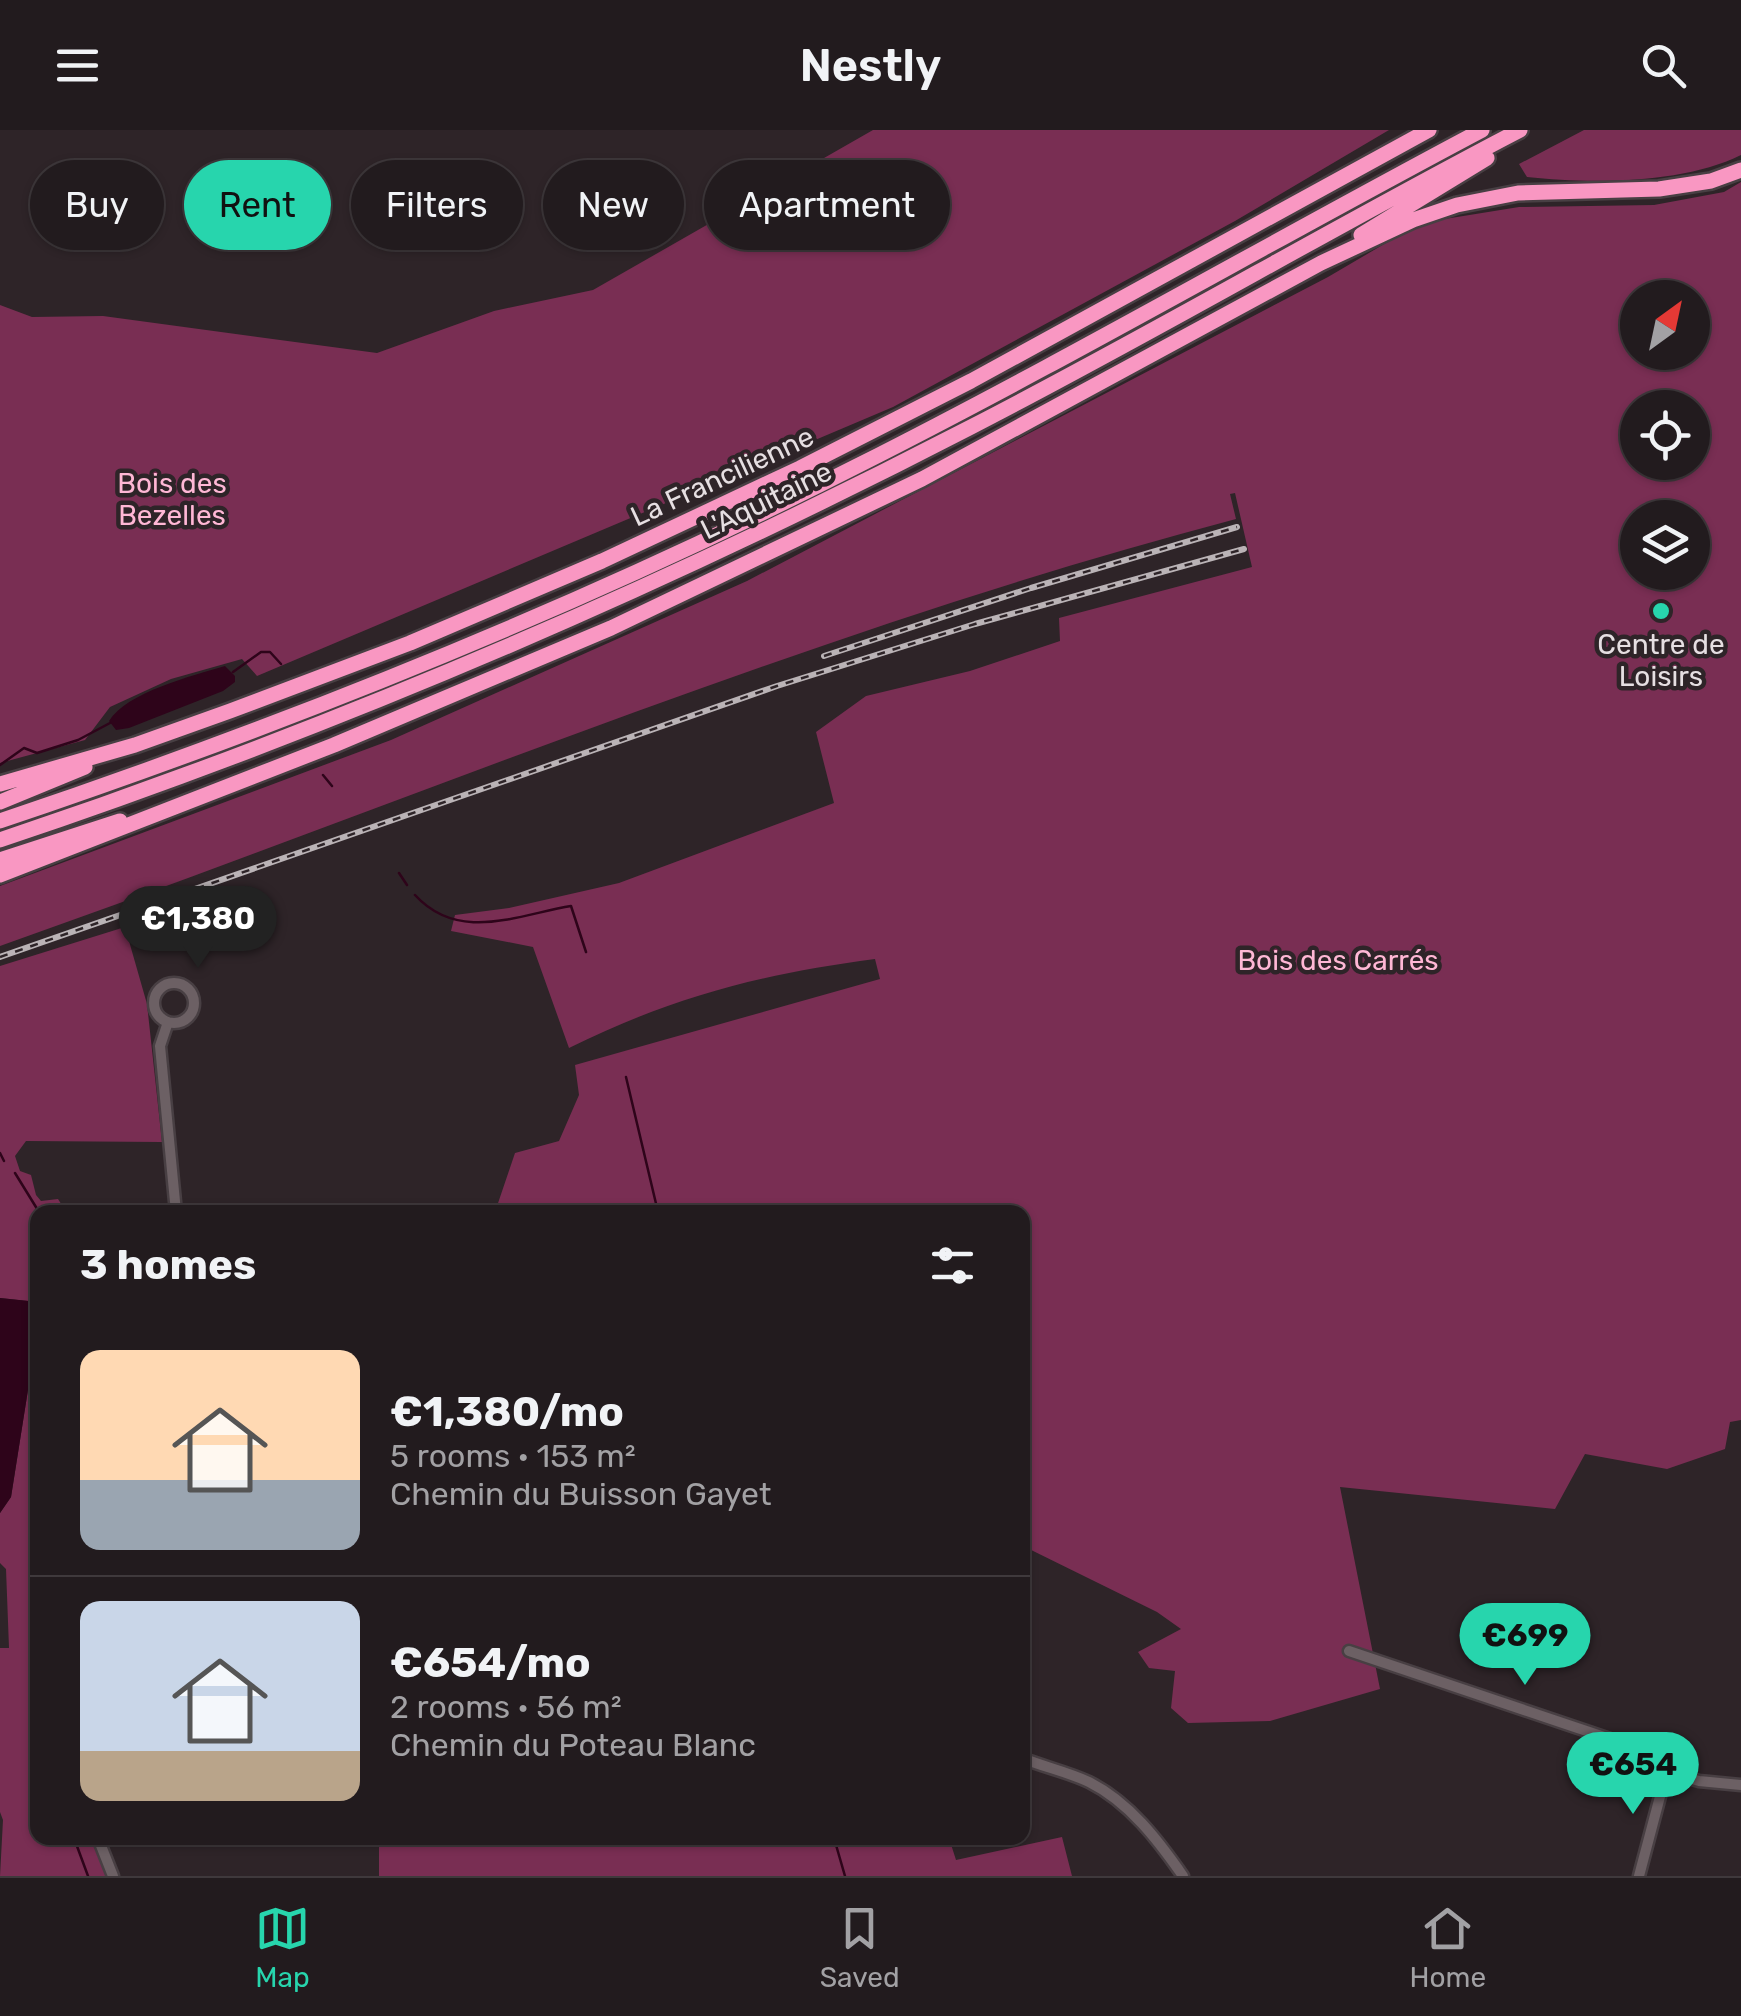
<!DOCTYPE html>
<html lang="en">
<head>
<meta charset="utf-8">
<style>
  :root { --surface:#221b1e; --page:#2e282b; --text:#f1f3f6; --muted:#a2a1a4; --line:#3f393c; --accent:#27d5ad }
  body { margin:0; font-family:Rubik,sans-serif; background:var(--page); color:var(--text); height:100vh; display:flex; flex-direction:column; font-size:38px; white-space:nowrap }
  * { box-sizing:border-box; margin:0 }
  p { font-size:32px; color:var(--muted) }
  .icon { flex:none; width:55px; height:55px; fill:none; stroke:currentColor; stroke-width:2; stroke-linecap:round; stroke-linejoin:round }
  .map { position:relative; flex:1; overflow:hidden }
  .panel { position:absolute; left:30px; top:1075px; width:1000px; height:640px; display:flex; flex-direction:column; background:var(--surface); border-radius:20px; box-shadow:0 2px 8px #0004,0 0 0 2px var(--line) }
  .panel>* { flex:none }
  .top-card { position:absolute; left:30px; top:30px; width:1000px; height:90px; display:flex; gap:20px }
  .needle { width:65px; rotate:33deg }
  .fabs { position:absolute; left:1620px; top:150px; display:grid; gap:20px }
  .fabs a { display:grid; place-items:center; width:90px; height:90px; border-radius:50%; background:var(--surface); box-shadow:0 2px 8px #0004,0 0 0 2px var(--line); font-size:50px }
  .price { position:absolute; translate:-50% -85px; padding:0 22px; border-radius:35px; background:var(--accent); color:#111; font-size:32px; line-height:65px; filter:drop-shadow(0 2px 5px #0008) }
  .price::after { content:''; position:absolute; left:50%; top:60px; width:30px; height:22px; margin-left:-15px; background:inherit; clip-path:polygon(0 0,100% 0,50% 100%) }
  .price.selected { background:#222; color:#fff }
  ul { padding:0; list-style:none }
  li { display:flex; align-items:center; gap:30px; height:250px; padding:0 50px }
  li+li { border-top:2px solid var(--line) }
  li span { display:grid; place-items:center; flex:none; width:280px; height:200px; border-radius:20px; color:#555 }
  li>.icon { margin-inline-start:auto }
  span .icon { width:120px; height:120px; fill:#fffc; stroke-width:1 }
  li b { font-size:42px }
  h2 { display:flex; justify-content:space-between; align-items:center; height:120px; padding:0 50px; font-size:42px }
  .pill { padding:0 35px; border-radius:45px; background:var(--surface); box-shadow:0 2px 8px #0004,0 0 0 2px var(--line); font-size:35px; line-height:90px }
  .pill.selected { background:var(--accent); color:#111 }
  header { display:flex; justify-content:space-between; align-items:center; height:130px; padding:0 50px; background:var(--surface); font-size:45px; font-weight:600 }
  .dock { display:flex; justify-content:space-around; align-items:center; height:140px; border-top:2px solid var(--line); background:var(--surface); font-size:28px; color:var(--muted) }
  .dock a { display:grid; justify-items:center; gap:5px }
  .dock .selected { color:var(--accent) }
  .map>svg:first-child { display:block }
  .green { fill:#792e53; fill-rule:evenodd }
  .water { fill:#2e041a }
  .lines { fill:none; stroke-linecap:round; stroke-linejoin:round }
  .stream { stroke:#2e041a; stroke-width:2.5 }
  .minor-casing { stroke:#483f43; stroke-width:15 }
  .highway-casing { stroke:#483f43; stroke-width:20 }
  .minor { stroke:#6c6064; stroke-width:10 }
  .highway { stroke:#f997c2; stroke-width:15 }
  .rail-casing { stroke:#bab3b6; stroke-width:6 }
  .rail { stroke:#2e2428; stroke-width:2.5; stroke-dasharray:8; stroke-linecap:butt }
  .poi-dot { fill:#27d5ad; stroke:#2e2428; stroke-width:4 }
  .labels { text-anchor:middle; stroke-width:9; stroke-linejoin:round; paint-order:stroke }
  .street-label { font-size:28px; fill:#e6dfe2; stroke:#2e2428 }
  .park-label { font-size:28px; fill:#ffb7d5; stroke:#2e2428 }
  .poi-label { font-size:28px; fill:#e6dfe2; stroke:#2e2428 }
</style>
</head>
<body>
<header><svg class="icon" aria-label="menu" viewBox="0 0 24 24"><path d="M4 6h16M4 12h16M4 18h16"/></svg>Nestly<svg class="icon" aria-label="search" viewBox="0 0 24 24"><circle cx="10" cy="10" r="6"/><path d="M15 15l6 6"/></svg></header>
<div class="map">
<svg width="1741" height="1746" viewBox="0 0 1741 1746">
  <rect width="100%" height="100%" fill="#2e2428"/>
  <!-- green -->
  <path class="green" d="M873,0H1389L1235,91L893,277L257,546L242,529L171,549L110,577L85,610L0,633V175L32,187L103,186L377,223L494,181L593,160Z
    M1584,0H1741V25C1683,54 1591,54 1527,47L1519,34Z
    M1741,52V1290L1730,1292L1725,1319L1667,1339L1585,1324L1555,1379L1340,1357L1380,1559L1270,1591L1188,1593L1171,1578L1175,1541L1149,1538L1138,1522L1181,1499L1157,1482L1023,1416L1022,1082H495L515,1023L559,1011L579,965L575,935L880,849L875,829C761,844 672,867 569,918L533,817L451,801L455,785L509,778L619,753L834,673L816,602L866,566L970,541L1060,511L1059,488L1252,437L1235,363L1230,364L1236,389C814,500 411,671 0,816V756L391,610L747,451L1328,147L1420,93L1519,77L1654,75L1724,62ZM1638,168H1692V222H1638ZM1638,278H1692V332H1638ZM1638,388H1692V442H1638Z
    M125,797L147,874L162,1012L26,1011L15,1026L20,1041L31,1045L36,1065L41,1071L58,1069L65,1080L64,1082H38L37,1172L0,1168V836Z
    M37,1203L38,1708H94L110,1746H0L3,1690L0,1682V1518H9L6,1439L0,1433V1383L11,1367Z
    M1062,1707L1072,1746H379V1708H949L956,1730Z"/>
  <!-- water -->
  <path class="water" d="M225,536L235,546V552L223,561L129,598L116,600L109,591C127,562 192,546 225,536Z
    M0,1168L38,1172L37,1203L11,1367L0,1383Z"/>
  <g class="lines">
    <!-- stream -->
    <path class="stream" d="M233,542L261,522H270L281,534
      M0,635L24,618L37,623L78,610L110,593
      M323,645L332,656
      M399,743L407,755
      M415,765C459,813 517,785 571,776L586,822
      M626,947L658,1082
      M0,1023L4,1031
      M15,1043L39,1082
      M38,1265C32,1330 28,1393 38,1457
      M74,1708L88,1746
      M834,1708L845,1746"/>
    <defs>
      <path id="minor" d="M154 873a20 20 0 1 1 40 0a20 20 0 1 1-40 0Z
        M168,892L160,916L176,1082
        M1349,1521L1634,1617L1663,1631L1667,1640L1678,1645L1699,1651L1741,1655
        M1022,1628C1044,1637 1068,1642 1089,1652C1129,1672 1158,1710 1183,1746
        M98,1708L113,1746
        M1639,1746L1667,1640"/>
      <path id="highway" d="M1361,105L1487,28
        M0,654L135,615L230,581L410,513L602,431L800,338L971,251L1429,0
        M0,672L85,637
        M0,691C294,592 582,476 859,335C1069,229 1274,110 1482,0
        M0,710C334,598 658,459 971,297C1156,202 1335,96 1520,0
        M0,730L120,691
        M0,745L334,615L611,498L922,349L1321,133L1413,90L1457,75L1518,63L1659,59L1711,51L1741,40"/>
    </defs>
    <!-- minor casing -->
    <use href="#minor" class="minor-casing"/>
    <!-- highway casing -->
    <use href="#highway" class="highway-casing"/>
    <!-- minor -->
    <use href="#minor" class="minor"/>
    <!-- highway -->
    <use href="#highway" class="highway"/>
    <defs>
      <path id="rail" d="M824,526L1031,458L1237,397
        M0,827L777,556L975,494L1244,419"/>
    </defs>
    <!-- rail casing -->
    <use href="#rail" class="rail-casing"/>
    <!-- rail -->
    <use href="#rail" class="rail"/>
  </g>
  <!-- markers -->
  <circle class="poi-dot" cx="1661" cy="481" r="10"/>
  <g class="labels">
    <!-- street labels -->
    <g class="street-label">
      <text transform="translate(722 346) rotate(-25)" y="10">La Francilienne</text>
      <text transform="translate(766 370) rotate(-26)" y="10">L'Aquitaine</text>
    </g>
    <!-- park labels -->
    <g class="park-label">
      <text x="172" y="363">Bois des<tspan x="172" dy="32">Bezelles</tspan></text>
      <text x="1338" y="840">Bois des Carrés</text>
    </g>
    <!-- poi labels -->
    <g class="poi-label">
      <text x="1661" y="524">Centre de<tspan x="1661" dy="32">Loisirs</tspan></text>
    </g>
  </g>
</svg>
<div class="fabs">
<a><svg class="needle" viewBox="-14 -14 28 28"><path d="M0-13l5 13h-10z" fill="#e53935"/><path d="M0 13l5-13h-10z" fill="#a2a1a4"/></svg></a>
<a><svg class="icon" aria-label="locate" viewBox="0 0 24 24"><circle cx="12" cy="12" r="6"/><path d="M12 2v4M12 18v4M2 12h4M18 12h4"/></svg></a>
<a><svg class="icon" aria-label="layers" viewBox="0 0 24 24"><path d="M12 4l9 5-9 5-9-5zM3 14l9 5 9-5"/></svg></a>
</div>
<b class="price selected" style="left:198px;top:841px">€1,380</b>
<b class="price" style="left:1525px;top:1558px">€699</b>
<b class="price" style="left:1633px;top:1687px">€654</b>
<div class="top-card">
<a class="pill">Buy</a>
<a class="pill selected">Rent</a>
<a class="pill">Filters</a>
<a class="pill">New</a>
<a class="pill">Apartment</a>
</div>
<section class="panel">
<h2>3 homes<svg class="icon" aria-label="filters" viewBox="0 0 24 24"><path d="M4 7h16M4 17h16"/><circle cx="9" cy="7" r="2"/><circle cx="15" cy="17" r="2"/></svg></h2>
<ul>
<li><span style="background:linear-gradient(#ffd9b3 65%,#9aa5b1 0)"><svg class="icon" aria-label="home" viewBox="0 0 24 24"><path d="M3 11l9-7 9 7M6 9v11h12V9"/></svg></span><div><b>€1,380/mo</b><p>5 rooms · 153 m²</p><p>Chemin du Buisson Gayet</p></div></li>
<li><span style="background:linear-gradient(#c9d6e8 75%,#b9a48a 0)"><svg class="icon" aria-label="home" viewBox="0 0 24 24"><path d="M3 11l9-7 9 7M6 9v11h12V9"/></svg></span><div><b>€654/mo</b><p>2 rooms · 56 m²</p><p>Chemin du Poteau Blanc</p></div></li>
</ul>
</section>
</div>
<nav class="dock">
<a class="selected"><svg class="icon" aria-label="map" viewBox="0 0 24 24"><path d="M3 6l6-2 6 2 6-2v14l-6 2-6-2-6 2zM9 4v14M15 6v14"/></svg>Map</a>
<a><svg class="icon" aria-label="saved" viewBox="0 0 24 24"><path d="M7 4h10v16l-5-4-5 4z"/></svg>Saved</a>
<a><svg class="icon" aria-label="home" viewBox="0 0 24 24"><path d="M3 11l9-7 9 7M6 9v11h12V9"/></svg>Home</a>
</nav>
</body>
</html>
